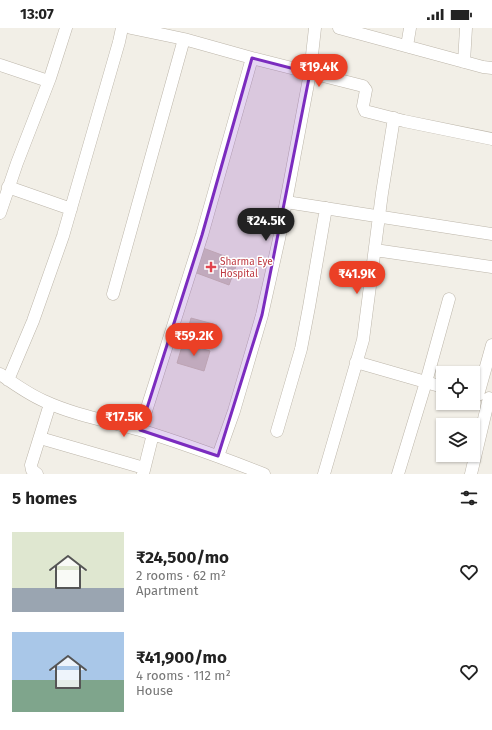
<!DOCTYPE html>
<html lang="en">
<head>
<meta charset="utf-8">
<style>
  :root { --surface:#fff; --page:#f2f2f2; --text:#222; --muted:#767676; --accent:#eb4026 }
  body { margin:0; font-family:"Fira Sans",sans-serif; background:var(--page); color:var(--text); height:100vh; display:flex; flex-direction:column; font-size:15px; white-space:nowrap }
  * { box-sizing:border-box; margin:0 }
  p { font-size:13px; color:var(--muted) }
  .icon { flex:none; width:22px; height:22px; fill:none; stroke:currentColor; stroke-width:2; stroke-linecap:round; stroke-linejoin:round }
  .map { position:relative; height:446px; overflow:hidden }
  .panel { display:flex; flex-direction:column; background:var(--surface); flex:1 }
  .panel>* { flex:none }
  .controls { position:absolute; left:436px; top:338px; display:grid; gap:8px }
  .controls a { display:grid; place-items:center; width:44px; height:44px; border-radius:0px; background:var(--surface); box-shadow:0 1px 3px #0004; font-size:20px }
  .price { position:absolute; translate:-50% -34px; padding:0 9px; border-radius:14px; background:var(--accent); color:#fff; font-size:13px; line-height:26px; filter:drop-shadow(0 1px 2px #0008) }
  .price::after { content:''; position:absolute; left:50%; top:24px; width:12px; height:9px; margin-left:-6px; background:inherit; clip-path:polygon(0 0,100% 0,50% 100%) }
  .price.current { background:#222; color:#fff }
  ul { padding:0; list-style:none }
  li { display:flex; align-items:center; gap:12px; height:100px; padding:0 12px }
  li span { display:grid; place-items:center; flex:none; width:112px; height:80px; border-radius:0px; color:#555 }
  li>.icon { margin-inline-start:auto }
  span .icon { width:48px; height:48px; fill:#fffc; stroke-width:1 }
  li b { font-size:17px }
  h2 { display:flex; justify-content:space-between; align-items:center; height:48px; padding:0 12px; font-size:17px }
  .status { display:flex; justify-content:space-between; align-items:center; height:28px; padding:0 20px; background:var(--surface); direction:ltr }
  .status svg { height:11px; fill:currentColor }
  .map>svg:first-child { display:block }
  .building { fill:#d3cabd; stroke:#cdc2b1 }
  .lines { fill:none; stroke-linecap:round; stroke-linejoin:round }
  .minor-casing { stroke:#bdb6aa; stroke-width:13 }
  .minor { stroke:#fff; stroke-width:12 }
  .marked { fill:#7b2cbf; fill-opacity:0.2; stroke:#7b2cbf; stroke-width:3; stroke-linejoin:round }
  .health-dot { fill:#e0444e; stroke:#fff; stroke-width:1.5 }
  .labels { text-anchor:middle; stroke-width:3; stroke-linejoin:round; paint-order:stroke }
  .health-label { font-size:10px; fill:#be3a42; stroke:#fff; text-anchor:start }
</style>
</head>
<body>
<div class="status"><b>13:07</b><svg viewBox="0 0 49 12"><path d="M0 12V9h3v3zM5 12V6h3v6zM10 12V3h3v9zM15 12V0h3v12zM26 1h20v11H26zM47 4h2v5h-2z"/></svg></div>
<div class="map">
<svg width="492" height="446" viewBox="0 0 492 446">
  <rect width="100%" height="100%" fill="#f2efe7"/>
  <!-- building -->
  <path class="building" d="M203,220L238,233L229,257L194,244Z
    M191,290L217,297L211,319L185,312Z
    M183,315L210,323L204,343L177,335Z"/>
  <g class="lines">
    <defs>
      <path id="minor" d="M131,0L184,11L252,30L363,58L366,62L363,78L365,83L404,93L492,111
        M339,0L483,39L492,40
        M407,18L410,0
        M464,34L466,0
        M0,37L48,53
        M8,159L71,181
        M286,174L492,206
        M0,185L17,135L50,50L66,0
        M375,222L492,239
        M113,266L184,11
        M356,334L443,359
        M0,346C14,356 28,366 44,373C74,387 108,393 140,402C182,415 223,430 264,446
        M8,352L33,293L63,208L119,14L122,0
        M478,367L492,317
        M140,402L202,207L252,30
        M277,403L301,321L309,279L326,180
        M40,410L144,440
        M218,428L234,383L262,287L279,211L310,45L315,0
        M37,446L32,442L31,437L50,376
        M143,446L153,406
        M324,446L363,312L382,165L394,90
        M398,446L426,354L449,271
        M471,446L489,370"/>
    </defs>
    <!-- minor casing -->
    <use href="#minor" class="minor-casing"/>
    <!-- minor -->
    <use href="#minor" class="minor"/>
  </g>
  <!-- marked area -->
  <path class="marked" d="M252,30L310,45L262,287L218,428L140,402L202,207Z"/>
  <!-- markers -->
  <path class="health-dot" d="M209 233h4v4h4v4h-4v4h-4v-4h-4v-4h4z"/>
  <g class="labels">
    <!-- health labels -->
    <g class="health-label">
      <text x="220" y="237">Sharma Eye<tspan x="220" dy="12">Hospital</tspan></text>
    </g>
  </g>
</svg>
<div class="controls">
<a><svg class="icon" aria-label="locate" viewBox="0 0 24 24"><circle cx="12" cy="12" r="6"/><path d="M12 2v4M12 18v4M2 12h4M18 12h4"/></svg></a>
<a><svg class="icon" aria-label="layers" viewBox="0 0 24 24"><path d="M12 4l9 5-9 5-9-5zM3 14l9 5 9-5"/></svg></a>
</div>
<b class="price" style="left:319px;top:60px">₹19.4K</b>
<b class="price current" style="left:266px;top:214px">₹24.5K</b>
<b class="price" style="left:357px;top:267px">₹41.9K</b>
<b class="price" style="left:194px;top:329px">₹59.2K</b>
<b class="price" style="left:124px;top:410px">₹17.5K</b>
</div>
<section class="panel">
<h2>5 homes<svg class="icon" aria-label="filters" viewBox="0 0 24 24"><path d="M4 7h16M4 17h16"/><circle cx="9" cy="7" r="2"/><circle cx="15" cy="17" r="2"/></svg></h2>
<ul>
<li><span style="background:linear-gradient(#dfe7d0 70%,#9aa5b1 0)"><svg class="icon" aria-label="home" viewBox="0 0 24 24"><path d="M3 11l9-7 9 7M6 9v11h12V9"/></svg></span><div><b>₹24,500/mo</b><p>2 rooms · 62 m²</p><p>Apartment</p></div><svg class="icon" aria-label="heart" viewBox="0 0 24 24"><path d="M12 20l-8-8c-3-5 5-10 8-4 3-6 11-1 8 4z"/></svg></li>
<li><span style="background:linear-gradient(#a9c7e8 60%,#7fa58c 0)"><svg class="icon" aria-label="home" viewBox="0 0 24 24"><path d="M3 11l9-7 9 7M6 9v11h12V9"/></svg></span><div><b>₹41,900/mo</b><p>4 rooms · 112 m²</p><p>House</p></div><svg class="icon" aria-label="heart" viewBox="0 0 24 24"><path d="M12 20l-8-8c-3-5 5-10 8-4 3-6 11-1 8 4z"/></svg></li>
</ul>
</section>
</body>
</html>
